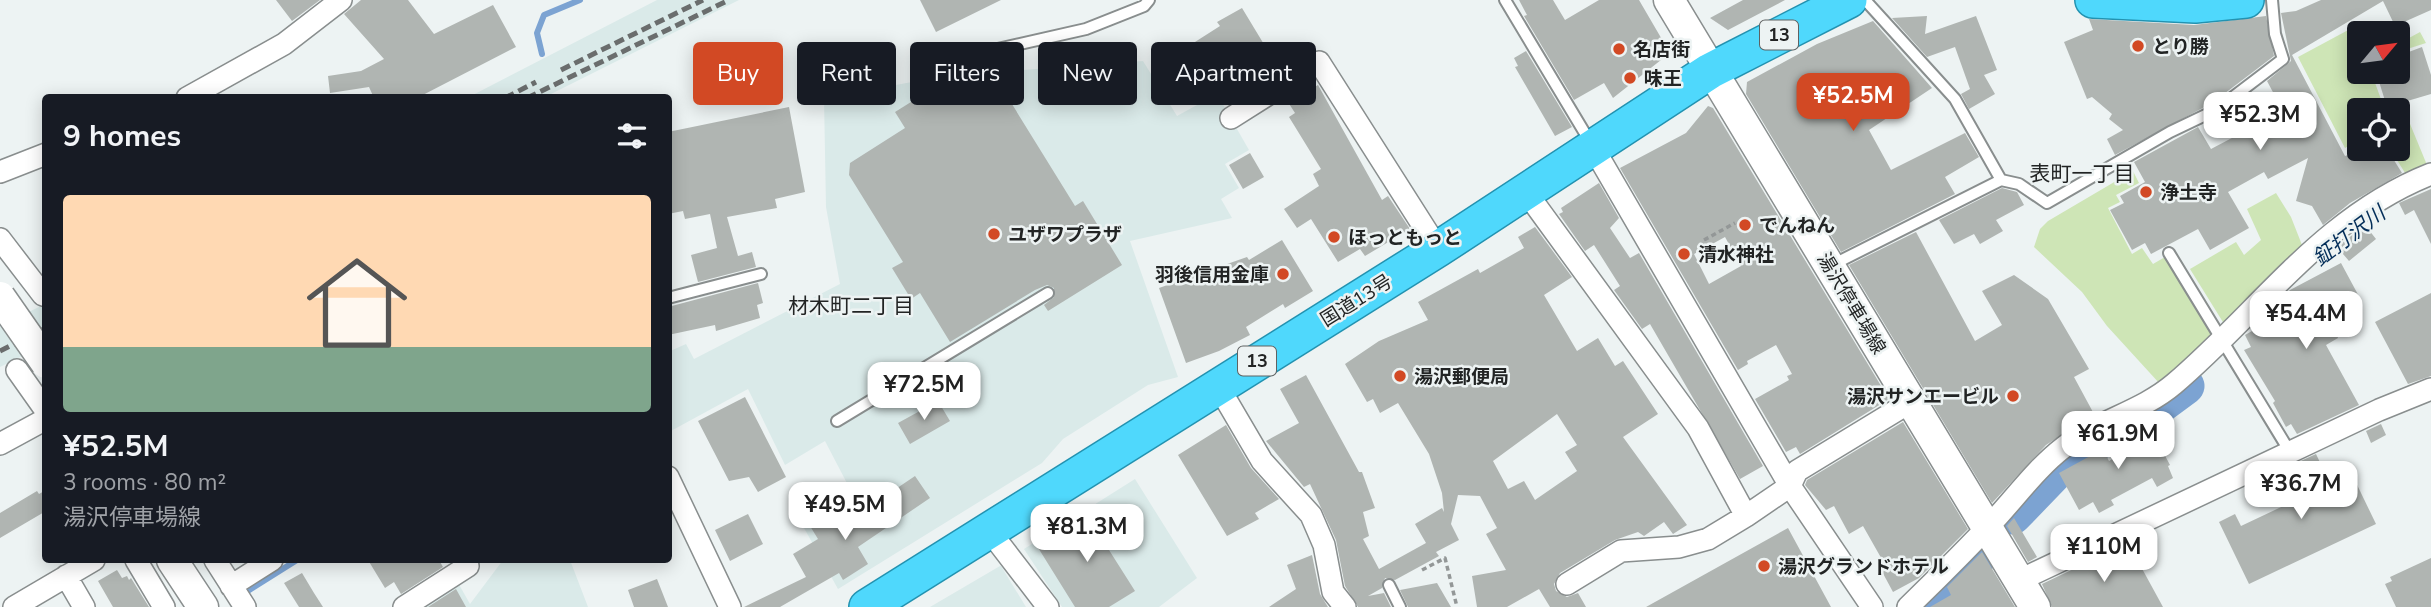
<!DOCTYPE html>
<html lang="en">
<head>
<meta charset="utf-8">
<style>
  :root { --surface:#171b24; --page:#242831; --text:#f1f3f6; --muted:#9ea1a6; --line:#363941; --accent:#d24924 }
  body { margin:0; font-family:"Nunito Sans","Noto Sans JP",sans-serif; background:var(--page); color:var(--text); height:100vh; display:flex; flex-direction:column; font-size:26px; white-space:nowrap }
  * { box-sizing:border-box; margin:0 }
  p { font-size:23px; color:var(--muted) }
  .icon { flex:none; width:38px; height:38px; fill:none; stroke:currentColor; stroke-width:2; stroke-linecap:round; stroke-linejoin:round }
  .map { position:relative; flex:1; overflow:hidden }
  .side { position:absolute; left:42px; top:94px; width:630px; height:469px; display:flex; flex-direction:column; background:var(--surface); border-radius:7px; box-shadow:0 4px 18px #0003 }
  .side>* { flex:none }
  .hud { position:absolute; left:693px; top:42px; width:665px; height:63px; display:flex; gap:14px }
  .needle { width:46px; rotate:61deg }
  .fabs { position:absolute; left:2347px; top:21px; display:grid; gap:14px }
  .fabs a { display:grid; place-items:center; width:63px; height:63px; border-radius:7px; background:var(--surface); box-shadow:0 4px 18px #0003; font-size:35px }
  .price { position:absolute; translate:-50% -60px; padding:0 16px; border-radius:14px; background:#fff; color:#222; font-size:23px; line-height:46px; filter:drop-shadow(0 2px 4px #0008) }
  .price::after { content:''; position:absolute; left:50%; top:42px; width:21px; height:16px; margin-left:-10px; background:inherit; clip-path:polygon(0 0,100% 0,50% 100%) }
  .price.current { background:var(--accent); color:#fff }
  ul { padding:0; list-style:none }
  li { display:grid; align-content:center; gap:14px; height:371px; padding:0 21px }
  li+li { border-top:2px solid var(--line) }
  li span { display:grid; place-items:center; height:217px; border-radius:7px; color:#555 }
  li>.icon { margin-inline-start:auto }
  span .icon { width:126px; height:126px; fill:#fffc; stroke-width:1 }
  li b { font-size:30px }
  h2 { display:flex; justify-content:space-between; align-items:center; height:84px; padding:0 21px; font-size:30px }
  .chip { padding:0 24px; border-radius:7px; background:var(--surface); box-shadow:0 4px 18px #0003; font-size:24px; line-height:63px }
  .chip.current { background:var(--accent); color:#fff }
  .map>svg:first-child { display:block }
  .built { fill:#daeae9 }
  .green { fill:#cee5b6 }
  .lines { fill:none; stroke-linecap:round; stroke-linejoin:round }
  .stream { stroke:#7ca3d2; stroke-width:6 }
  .river { stroke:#7ca3d2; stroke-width:37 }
  .building { fill:#b0b5b2; fill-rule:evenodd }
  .service-casing { stroke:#898e8e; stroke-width:14 }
  .minor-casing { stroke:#898e8e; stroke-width:24 }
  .secondary-casing { stroke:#898e8e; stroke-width:33 }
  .trunk-casing { stroke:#2392b0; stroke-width:38 }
  .path { stroke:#939797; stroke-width:3.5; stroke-dasharray:5 3.5; stroke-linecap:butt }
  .service { stroke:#fff; stroke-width:10 }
  .minor { stroke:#fff; stroke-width:21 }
  .secondary { stroke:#fff; stroke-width:30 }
  .trunk { stroke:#4fd8fc; stroke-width:35 }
  .rail { stroke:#6a6d6d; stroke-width:5; stroke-dasharray:10 5; stroke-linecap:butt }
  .secondary-bridge-casing { stroke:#898e8e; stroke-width:33; stroke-linecap:butt }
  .secondary-bridge { stroke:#fff; stroke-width:30 }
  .poi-dot { fill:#d24924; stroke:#edf3f3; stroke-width:2.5 }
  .labels { text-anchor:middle; stroke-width:5; stroke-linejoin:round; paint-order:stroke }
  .shield { fill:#edf3f3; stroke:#5f6262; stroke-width:2 }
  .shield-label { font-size:18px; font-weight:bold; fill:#222424 }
  .poi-label { font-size:19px; font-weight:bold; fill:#222424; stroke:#edf3f3; text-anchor:start }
  .street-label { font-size:19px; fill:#222424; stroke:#edf3f3 }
  .neighbourhood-label { font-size:21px; fill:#222424; stroke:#edf3f3 }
  .water-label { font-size:21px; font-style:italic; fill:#042e59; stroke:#edf3f3 }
</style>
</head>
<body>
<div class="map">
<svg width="2431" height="607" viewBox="0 0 2431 607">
  <rect width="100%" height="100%" fill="#edf3f3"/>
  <!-- built -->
  <path class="built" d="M657,0H739L543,98H467Z
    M1143,61L1177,116L1217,94L1249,150L1225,164L1239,188L1221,199L1232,218L1130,241L1178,377L1148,385L1063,439L1042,463L838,589L799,519L850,489L825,441L785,465L748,389L669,432L668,352L686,344L694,359L840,284L826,207L824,98L945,76Z
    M45,304V345L0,367V326Z
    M1135,479L1197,578L1159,607H1062L1024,549Z
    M503,560H570L588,607H416L457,581L470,604Z
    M1001,566L1026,607H930L1000,566Z"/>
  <!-- green -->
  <path class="green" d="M2365,21L2375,33H2359V72H2371L2385,110H2359V140L2345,148L2298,57Z
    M2420,32L2426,43L2398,52V44Z
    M2398,115L2408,119L2427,165L2407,176L2390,149H2398Z
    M2133,171L2139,183L2116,195L2120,202L2108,208L2132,254L2142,248L2153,264L2165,257L2216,335L2160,384L2107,326L2082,292L2034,247L2040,229L2048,221Z
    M2276,193L2291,217L2302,245L2226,327L2190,269L2236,242L2244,255L2261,240L2247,209Z"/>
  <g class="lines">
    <!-- stream -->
    <path class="stream" d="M542,54L537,33L544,15L580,0
      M243,594L297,560"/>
    <!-- river -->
    <path class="river" d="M2013,516L2070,457L2148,414L2186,386
      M1930,607L1976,560"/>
  </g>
  <!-- building -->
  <path class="building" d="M276,0H320L292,21Z
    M361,0H408L434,34L493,5L516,47L417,98H374L369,87L330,93L328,76L361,71L384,59L344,14Z
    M920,0H1001L936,32Z
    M1519,0H1553L1565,20L1599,0H1639L1667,48L1666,56L1613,98L1604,83L1574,100L1524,16L1527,15Z
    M1743,0H1785L1728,30L1710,18Z
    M2321,0H2431V10L2395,26L2383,1L2292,55L2345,156L2365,149H2387L2402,173L2350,203L2323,225L2312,206L2296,201L2308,158L2268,179L2264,172L2228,192L2249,228L2210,250L2198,229L2151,254L2145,243L2132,250L2110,210L2124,203L2120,196L2145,182L2134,162L2198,127L2211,149L2283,111L2267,81L2291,61L2281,13L2296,11Z
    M1242,8L1265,46L1230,68L1225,61L1201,76L1184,49L1220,26L1217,22Z
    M1927,16L1925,34L1976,16L1997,70L1984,75L1995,94L1969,109L1961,94L1970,89L1955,47L1927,57L1892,18Z
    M2266,16L2274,56L2212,103L2115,155L2107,139L2123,130L2109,119L2112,114L2092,97L2087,99L2064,42L2093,30L2089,19L2194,25Z
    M1873,21L1932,88L1869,130L1891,170L1965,133L1979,157L1945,177L1955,194L1841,252L1746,94L1747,82L1817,44Z
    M2422,47L2431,75V94L2387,107L2376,72H2398V56Z
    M1526,51L1572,127L1555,136L1515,67L1518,66L1514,58Z
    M1318,85L1382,200L1388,196L1410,229L1365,256L1360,249L1338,262L1311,219L1297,228L1284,209L1319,186L1313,174L1321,169L1289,117L1295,113L1286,99L1305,87L1308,91Z
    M1002,88L1075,206L1083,201L1122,265L1048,311L1044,305L1054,297V288L1047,285L1035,290L950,342L920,293L911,299L892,268L903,262L849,175L850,163L905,128L895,112L919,97L923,103L934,97Z
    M1708,106L1713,108L1889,399L1800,454L1796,447L1786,452L1755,399L1789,380L1787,376L1792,374L1776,345L1747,361L1748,364L1738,370L1620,168L1686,133ZM1725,237L1741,266L1709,284L1694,254Z
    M789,107L805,192L775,199L777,208L727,217L738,256L752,252L756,267L698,282L691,255L717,248L710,214L685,219L683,211L668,214V132Z
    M1250,153L1264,177L1243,189L1229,165Z
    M1599,183L1619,218L1610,228L1630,258L1639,253L1763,466L1740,479L1650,324L1642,329L1614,290L1620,286L1594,245L1585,251L1559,214L1563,212L1561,208Z
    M2002,188L2017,192L2024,205L1996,220L2003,231L1980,244L1974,234L1954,244L1939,220Z
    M2431,189V244L2414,210L2405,215L2399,203Z
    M2365,225L2376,239L2349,261L2337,247Z
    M1535,227L1572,277L1544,295L1577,351L1598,338L1615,366L1623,361L1658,414L1623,437L1687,525L1673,534L1664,522L1644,536L1638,532L1615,540L1560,573L1554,584L1556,591L1567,597L1578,593L1586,607H1550L1539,589L1507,607H1477L1472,576L1506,570L1486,534L1497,528L1480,496L1458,495L1451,524L1459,540L1436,552L1439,556L1395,580L1385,578L1382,588L1368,596L1384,593L1391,607H1358L1345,586L1336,540L1310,484L1304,487L1266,441L1299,423L1280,389L1306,375L1359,472H1362L1375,508L1363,512L1369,536L1363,539L1379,569L1426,543L1415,524L1442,508L1444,512L1442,493L1429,454L1398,403L1380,413L1373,399L1367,402L1345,364L1379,341L1428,320L1418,302L1478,269L1480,273L1524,248L1518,237ZM1557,414L1577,445L1565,452L1577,471L1535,500L1524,481L1508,489L1493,461Z
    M1916,232L1975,341L2002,325L1982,291L2014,275L2048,299L2089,369L2074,377L2094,414L2046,445L1992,503L1849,265Z
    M1282,240L1313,291L1285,308L1283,304L1246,327L1250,335L1219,351L1186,363L1159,288L1247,257L1249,260Z
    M2341,263L2362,302L2332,319L2338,338L2326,345L2359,405L2297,434L2291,424L2286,427L2273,403L2275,401L2244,350L2251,347L2245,335L2275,318L2270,310L2291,298L2288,292L2290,290Z
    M758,283L763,303L757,305L760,318L716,331L715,325L668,335V307Z
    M2431,293V376L2408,384L2375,322Z
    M745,397L786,477L758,492L749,477L729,481L698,421Z
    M938,401L950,421L910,444L898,423Z
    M2145,418L2170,465L2168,466L2173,478L2157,487L2152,478L2111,500L2114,505L2099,513L2093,502L2079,510L2059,473L2103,449L2109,461L2139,444L2130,426Z
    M1903,422L1968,529L1919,578L1893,592L1879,566L1884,563L1863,526L1849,534L1834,506L1826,510L1805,485L1807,480Z
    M2381,424L2386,435L2371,443L2366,431Z
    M1226,425L1251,468L1279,499L1255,513L1259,519L1227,536L1178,455Z
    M2316,454L2326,475L2347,464L2376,524L2249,584L2219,522L2235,514L2241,526L2296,500L2291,490L2300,486L2290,466Z
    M915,476L930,498L858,547L868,564L843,580L839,573L780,607H744L806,577L793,554L818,539L810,526L835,511L844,524Z
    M46,490V511L0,538V513L37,491L39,494Z
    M748,514L763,544L730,561L715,530Z
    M1098,514L1118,545L1109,550L1135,591L1109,607H1075L1037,546L1086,516L1089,520Z
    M2014,518L2037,557L2028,562L2007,526Z
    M1788,528L1831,607H1646Z
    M2128,543L2163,607H2052L2042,584Z
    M1982,552L2015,607H1930L1951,595L1947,587Z
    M1312,555L1320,594L1328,607H1269L1296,589L1287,565Z
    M2431,558V607H2396L2385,584L2392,581L2390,577Z
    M368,560H439L443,567L401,594L394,582L385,588Z
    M117,570L122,578L127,576L129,580L131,578L149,607H113L98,581Z
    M302,573L314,593L323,607H299L284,583Z
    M657,579L668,607H634L628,590Z
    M1437,583L1451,607H1408L1400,590Z
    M456,589L466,607H428Z"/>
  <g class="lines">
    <defs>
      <path id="service" d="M1505,0L1592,145
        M962,57L1086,29L1144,6L1149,0
        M2001,180L2019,184L2047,203L2170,132L2216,110L2283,59L2275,34L2272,0
        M2169,253L2290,452
        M1832,265L2001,180L1955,99L1865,0
        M668,298L761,274
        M837,421L1048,293
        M1389,585L1400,607"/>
      <path id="minor" d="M187,98L284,44L341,0
        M1231,118L1319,62L1438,249
        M1594,149L1790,486
        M0,172L46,154
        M1526,192L1698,428L1746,516L1790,486L1872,607
        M0,239L43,295
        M17,370L46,411
        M1218,386L1262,461L1311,515L1324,545L1333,592L1345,607
        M0,444L46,419
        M668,477L730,607
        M1790,486L1797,471L1912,401
        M988,529L1048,607
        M136,560L164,607
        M215,560L245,607
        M66,576L84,607
        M2020,580L2379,410L2431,389
        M1567,584L1621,551L1679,547L1708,539L1746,516
        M231,586L272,560
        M14,607L94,560
        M404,607L468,566
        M1908,607C1939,577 1969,547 1998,516C2019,493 2038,467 2064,447C2097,421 2141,412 2174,384C2261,310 2322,217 2431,174"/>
      <path id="secondary" d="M1669,0L2035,607
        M172,560L203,607"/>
      <path id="trunk" d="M2093,0L2195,5L2246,0
        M867,607L1438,249L1710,71L1849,0"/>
    </defs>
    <!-- service casing -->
    <use href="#service" class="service-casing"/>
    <!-- minor casing -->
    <use href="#minor" class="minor-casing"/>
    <!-- secondary casing -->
    <use href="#secondary" class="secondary-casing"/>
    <!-- trunk casing -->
    <use href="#trunk" class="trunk-casing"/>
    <!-- path -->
    <path class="path" d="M1704,240L1735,223
      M1422,570L1445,558L1457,607"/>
    <!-- service -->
    <use href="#service" class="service"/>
    <!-- minor -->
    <use href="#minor" class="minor"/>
    <!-- secondary -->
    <use href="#secondary" class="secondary"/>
    <!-- trunk -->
    <use href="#trunk" class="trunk"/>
    <!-- rail -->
    <path class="rail" d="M561,70L703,0
      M505,98L536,82
      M527,98L729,0
      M0,351L46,328"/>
    <defs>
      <path id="secondary-bridge" d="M0,297L46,363"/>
    </defs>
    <!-- secondary-bridge casing -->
    <use href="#secondary-bridge" class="secondary-bridge-casing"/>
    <!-- secondary-bridge -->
    <use href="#secondary-bridge" class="secondary-bridge"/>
  </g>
  <!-- markers -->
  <g class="poi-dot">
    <circle cx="2138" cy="46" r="7"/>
    <circle cx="1619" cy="49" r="7"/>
    <circle cx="1630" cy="78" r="7"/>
    <circle cx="2146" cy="192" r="7"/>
    <circle cx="1745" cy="225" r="7"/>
    <circle cx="994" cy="234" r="7"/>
    <circle cx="1334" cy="237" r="7"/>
    <circle cx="1684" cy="254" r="7"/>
    <circle cx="1283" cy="274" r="7"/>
    <circle cx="1400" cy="376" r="7"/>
    <circle cx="2013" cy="396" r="7"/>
    <circle cx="1764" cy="566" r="7"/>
  </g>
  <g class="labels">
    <!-- shield labels -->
    <g class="shield">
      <rect x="1760" y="20.5" width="38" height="29" rx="5"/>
      <rect x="1238" y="346.5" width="38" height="29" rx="5"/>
    </g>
    <g class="shield-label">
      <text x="1779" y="41">13</text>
      <text x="1257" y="367">13</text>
    </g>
    <!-- poi labels -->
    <g class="poi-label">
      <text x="2152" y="53">とり勝</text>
      <text x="1633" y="56">名店街</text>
      <text x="1644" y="85">味王</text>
      <text x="2160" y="199">浄土寺</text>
      <text x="1759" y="232">でんねん</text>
      <text x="1008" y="241">ユザワプラザ</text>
      <text x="1348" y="244">ほっともっと</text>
      <text x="1698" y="261">清水神社</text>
      <text x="1269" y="281" text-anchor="end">羽後信用金庫</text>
      <text x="1414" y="383">湯沢郵便局</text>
      <text x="1999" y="403" text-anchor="end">湯沢サンエービル</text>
      <text x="1778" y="573">湯沢グランドホテル</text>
    </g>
    <!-- street labels -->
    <g class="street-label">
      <text transform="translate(1356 300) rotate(-32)" y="7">国道13号</text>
      <text transform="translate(1852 303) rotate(59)" y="7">湯沢停車場線</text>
    </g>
    <!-- neighbourhood labels -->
    <g class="neighbourhood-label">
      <text x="2082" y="181">表町一丁目</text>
      <text x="851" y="313">材木町二丁目</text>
    </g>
    <!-- water labels -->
    <g class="water-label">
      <text transform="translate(2349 236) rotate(-37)" y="7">鉦打沢川</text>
    </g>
  </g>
</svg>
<div class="fabs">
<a><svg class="needle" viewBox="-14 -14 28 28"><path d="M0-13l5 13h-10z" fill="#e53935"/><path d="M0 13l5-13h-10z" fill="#9ea1a6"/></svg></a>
<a><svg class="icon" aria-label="locate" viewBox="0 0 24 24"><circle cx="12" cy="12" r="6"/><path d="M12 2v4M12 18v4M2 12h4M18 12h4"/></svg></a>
</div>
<b class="price current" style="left:1853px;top:133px">¥52.5M</b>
<b class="price" style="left:2260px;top:152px">¥52.3M</b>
<b class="price" style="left:2306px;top:351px">¥54.4M</b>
<b class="price" style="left:924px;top:422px">¥72.5M</b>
<b class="price" style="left:2118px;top:471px">¥61.9M</b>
<b class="price" style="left:2301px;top:521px">¥36.7M</b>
<b class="price" style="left:845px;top:542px">¥49.5M</b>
<b class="price" style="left:1087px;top:564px">¥81.3M</b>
<b class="price" style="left:2104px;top:584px">¥110M</b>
<div class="hud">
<a class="chip current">Buy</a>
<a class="chip">Rent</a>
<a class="chip">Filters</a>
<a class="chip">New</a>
<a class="chip">Apartment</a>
</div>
<section class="side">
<h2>9 homes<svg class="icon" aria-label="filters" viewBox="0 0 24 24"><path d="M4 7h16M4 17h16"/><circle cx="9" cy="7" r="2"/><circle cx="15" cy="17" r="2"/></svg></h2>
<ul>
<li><span style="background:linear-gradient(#ffd9b3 70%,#7fa58c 0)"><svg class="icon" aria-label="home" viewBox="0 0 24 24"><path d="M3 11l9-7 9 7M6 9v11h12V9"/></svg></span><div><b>¥52.5M</b><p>3 rooms · 80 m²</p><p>湯沢停車場線</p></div></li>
</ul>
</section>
</div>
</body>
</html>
